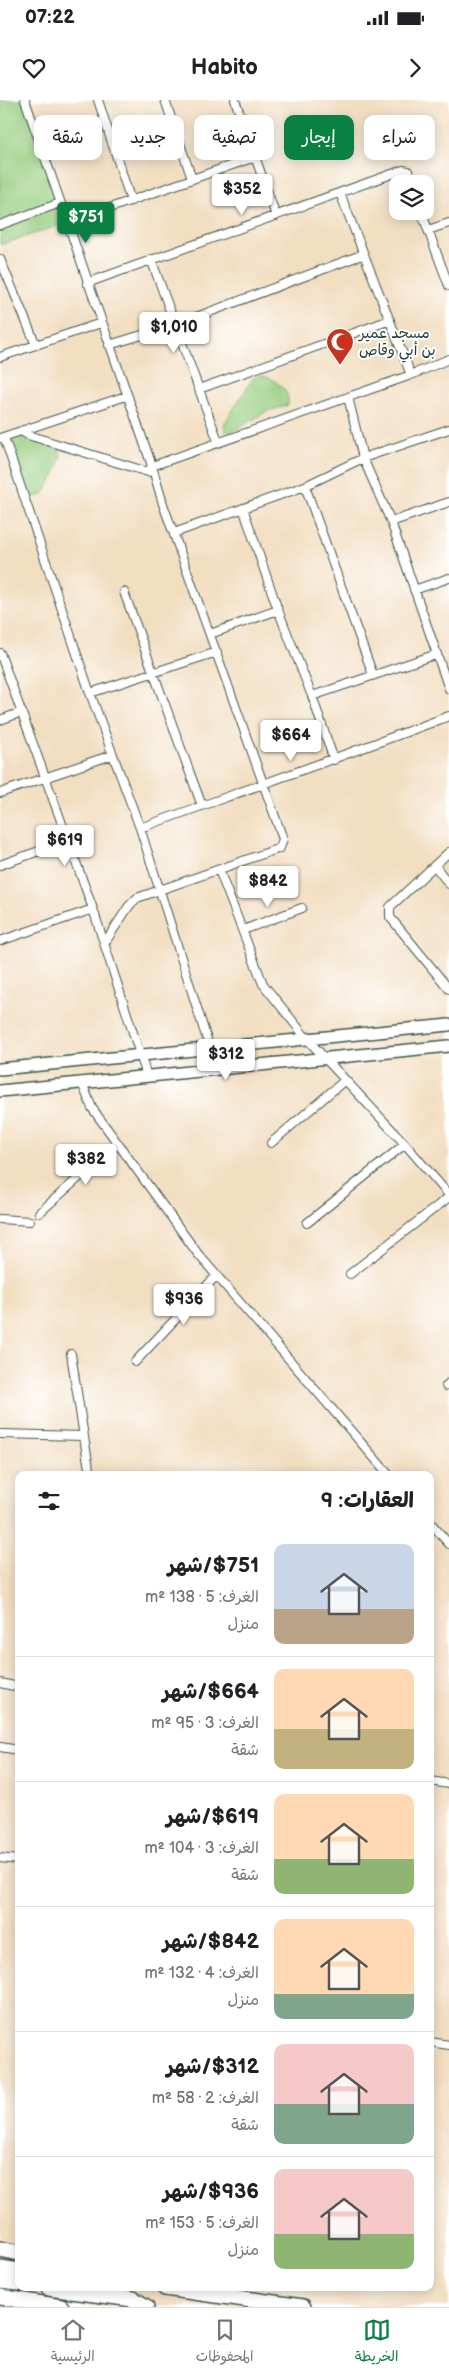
<!DOCTYPE html>
<html lang="ar">
<head>
<meta charset="utf-8">
<style>
  :root { --surface:#fff; --page:#f6f6f6; --text:#202124; --muted:#757577; --line:#e0e0e0; --accent:#0b8043 }
  body { margin:0; font-family:"Balsamiq Sans","Playpen Sans Arabic",sans-serif; background:var(--page); color:var(--text); direction:rtl; height:100vh; display:flex; flex-direction:column; font-size:19px; white-space:nowrap }
  * { box-sizing:border-box; margin:0 }
  p { font-size:16px; color:var(--muted) }
  .icon { flex:none; width:28px; height:28px; fill:none; stroke:currentColor; stroke-width:2; stroke-linecap:round; stroke-linejoin:round }
  .map { position:relative; flex:1; overflow:hidden; direction:ltr }
  .drawer { position:absolute; left:15px; top:1371px; width:419px; height:820px; display:flex; flex-direction:column; background:var(--surface); border-radius:10px; box-shadow:0 2px 12px #0003; direction:rtl }
  .drawer>* { flex:none }
  .banner { position:absolute; left:15px; top:15px; width:420px; height:45px; direction:rtl; display:flex; gap:10px }
  .tools { position:absolute; left:389px; top:75px; display:grid; gap:10px }
  .tools a { display:grid; place-items:center; width:45px; height:45px; border-radius:10px; background:var(--surface); box-shadow:0 2px 12px #0003; font-size:25px }
  .price { position:absolute; translate:-50% -42px; padding:0 11px; border-radius:5px; background:#fff; color:#222; font-size:16px; line-height:32px; filter:drop-shadow(0 1px 2px #0008) }
  .price::after { content:''; position:absolute; left:50%; top:30px; width:15px; height:11px; margin-left:-8px; background:inherit; clip-path:polygon(0 0,100% 0,50% 100%) }
  .price.current { background:var(--accent); color:#fff }
  ul { padding:0; list-style:none }
  li { display:flex; align-items:center; gap:15px; height:125px; padding:0 20px }
  li+li { border-top:1px solid var(--line) }
  li span { display:grid; place-items:center; flex:none; width:140px; height:100px; border-radius:10px; color:#555 }
  li>.icon { margin-inline-start:auto }
  span .icon { width:60px; height:60px; fill:#fffc; stroke-width:1 }
  li b { font-size:21px }
  h2 { display:flex; justify-content:space-between; align-items:center; height:60px; padding:0 20px; font-size:21px }
  .pill { padding:0 18px; border-radius:10px; background:var(--surface); box-shadow:0 2px 12px #0003; font-size:18px; line-height:45px }
  .pill.current { background:var(--accent); color:#fff }
  .status { display:flex; justify-content:space-between; align-items:center; height:35px; padding:0 25px; background:var(--surface); direction:ltr }
  .status svg { height:14px; fill:currentColor }
  header { display:flex; justify-content:space-between; align-items:center; height:65px; padding:0 20px; background:var(--surface); font-size:22px; font-weight:800 }
  .tab-bar { display:flex; justify-content:space-around; align-items:center; height:70px; border-top:1px solid var(--line); background:var(--surface); font-size:14px; color:var(--muted) }
  .tab-bar a { display:grid; justify-items:center; gap:2px }
  .tab-bar .current { color:var(--accent) }
  .map>svg:first-child { display:block }
  .green { fill:#96cd7f; stroke:#5a855a }
  .lines { fill:none; stroke-linecap:round; stroke-linejoin:round }
  .street-casing { stroke:#3f5549; stroke-width:10 }
  .secondary-casing { stroke:#3f5549; stroke-width:14 }
  .highway-casing { stroke:#3f5549; stroke-width:18 }
  .street { stroke:#fff; stroke-width:8 }
  .secondary { stroke:#fff; stroke-width:11 }
  .highway { stroke:#fff; stroke-width:15 }
  .labels { text-anchor:middle; stroke-width:4; stroke-linejoin:round; paint-order:stroke }
  .poi-label { font-size:15px; fill:#1f3d34; stroke:#fff; text-anchor:start }
</style>
</head>
<body>
<div class="status"><b>07:22</b><svg viewBox="0 0 49 12"><path d="M0 12V9h3v3zM5 12V6h3v6zM10 12V3h3v9zM15 12V0h3v12zM26 1h20v11H26zM47 4h2v5h-2z"/></svg></div>
<header><svg class="icon" aria-label="forward" viewBox="0 0 24 24"><path d="M9 5l7 7-7 7"/></svg>Habito<svg class="icon" aria-label="heart" viewBox="0 0 24 24"><path d="M12 20l-8-8c-3-5 5-10 8-4 3-6 11-1 8 4z"/></svg></header>
<div class="map">
<svg width="449" height="2207" viewBox="0 0 449 2207">
  <rect width="100%" height="100%" fill="#fff"/>
  <filter id="ink" filterUnits="userSpaceOnUse"><feTurbulence type="fractalNoise" baseFrequency=".02" numOctaves="2"/><feDisplacementMap in="SourceGraphic" scale="10" xChannelSelector="R" yChannelSelector="G"/><feConvolveMatrix kernelMatrix="1 2 1 2 8 2 1 2 1" color-interpolation-filters="sRGB"/></filter>
  <filter id="wash" filterUnits="userSpaceOnUse"><feTurbulence type="fractalNoise" baseFrequency=".0096" numOctaves="4" result="noise"/><feDisplacementMap in="SourceGraphic" scale="20" xChannelSelector="R" yChannelSelector="G"/><feGaussianBlur stdDeviation="1.12" result="paint"/><feColorMatrix in="noise" values="0 0 0 0 0 0 0 0 0 0 0 0 0 0 0 0 0 1.4 0 .05"/><feComposite in="paint" operator="in"/></filter>
  <g filter="url(#wash)">
    <rect width="100%" height="100%" fill="#f2dec1"/>
    <!-- green -->
    <path class="green" d="M0,0H25L67,123L0,145Z
      M261,275C274,279 291,289 288,305L266,312L231,332L225,331L224,324L253,278Z
      M23,333L55,344C58,348 60,350 61,355C61,362 48,390 42,395C37,398 31,396 26,395L17,378L18,364L9,349V339Z"/>
  </g>
  <g filter="url(#ink)">
    <g class="lines">
      <defs>
        <path id="street" d="M25,0L152,366L163,404L283,739L280,748L137,798L129,806L104,844
          M98,0L131,101
          M165,0L192,79
          M235,0L276,116
          M340,93L411,275
          M421,111L449,186
          M67,123L255,57
          M0,125L60,103
          M428,130L449,123
          M0,159L36,245
          M151,159L218,341
          M87,183L403,70L408,71L412,84
          M109,245L175,225L364,154
          M0,257L101,223
          M199,289L390,220
          M348,297L363,358L391,422L449,589
          M21,331L28,335L148,372L152,366L411,275L449,259
          M4,337L90,593L140,728L210,949
          M0,338L126,296
          M305,386L373,575
          M243,408L278,510L312,596L334,660
          M391,422L449,402
          M174,433L305,386L363,358L449,329
          M414,490L449,478
          M124,492L202,706
          M210,534L278,510
          M0,553L93,809L147,976
          M90,593L217,552
          M312,596L437,554
          M0,620L22,612
          M0,693L112,655
          M140,728C243,691 346,655 449,616
          M449,752L390,807V817L449,889
          M0,765L67,741
          M435,766L449,784
          M219,770L263,884L307,939L405,1044L449,1095
          M243,830L302,808
          M0,841L93,809
          M82,983L92,1008L198,1154L389,1375
          M271,1043L345,980
          M39,1113L118,1043
          M0,1119L30,1121
          M307,1123L405,1044
          M350,1174L449,1097
          M71,1254L90,1375
          M135,1262L217,1175
          M446,1286L449,1283
          M0,1334L84,1336
          M430,1422L449,1444
          M0,1583L19,1587
          M0,1647L19,1650
          M430,1681L449,1684
          M0,1758L19,1760
          M430,1942L449,1945"/>
        <path id="secondary" d="M0,969L449,925
          M0,991L449,946"/>
        <path id="highway" d="M0,2149L19,2153
          M0,2168L19,2171
          M0,2181L19,2183
          M49,2188L133,2199L146,2207
          M165,2188L303,2207
          M0,2197L61,2207"/>
      </defs>
      <!-- street casing -->
      <use href="#street" class="street-casing"/>
      <!-- secondary casing -->
      <use href="#secondary" class="secondary-casing"/>
      <!-- highway casing -->
      <use href="#highway" class="highway-casing"/>
      <!-- street -->
      <use href="#street" class="street"/>
      <!-- secondary -->
      <use href="#secondary" class="secondary"/>
      <!-- highway -->
      <use href="#highway" class="highway"/>
    </g>
  </g>
  <!-- icons -->
  <defs>
    <symbol id="mosque-pin" viewBox="-11 -11 22 30"><path d="M0 17L-7.5 6A9.5 9.5 0 1 1 7.5 6Z" fill="#c8321e" stroke="#fff"/><path d="M3.5-4.9A6 6 0 1 0 3.5 4.9A5 5 0 1 1 3.5-4.9Z" fill="#fff"/></symbol>
  </defs>
  <g fill-rule="evenodd">
    <use href="#mosque-pin" x="324" y="226" width="32" height="43"/>
  </g>
  <g class="labels">
    <!-- poi labels -->
    <g class="poi-label">
      <text x="359" y="238">مسجد عمير<tspan x="359" dy="17">بن أبي وقاص</tspan></text>
    </g>
  </g>
</svg>
<div class="tools">
<a><svg class="icon" aria-label="layers" viewBox="0 0 24 24"><path d="M12 4l9 5-9 5-9-5zM3 14l9 5 9-5"/></svg></a>
</div>
<b class="price" style="left:242px;top:116px">$352</b>
<b class="price current" style="left:86px;top:144px">$751</b>
<b class="price" style="left:174px;top:254px">$1,010</b>
<b class="price" style="left:291px;top:662px">$664</b>
<b class="price" style="left:65px;top:767px">$619</b>
<b class="price" style="left:268px;top:808px">$842</b>
<b class="price" style="left:226px;top:981px">$312</b>
<b class="price" style="left:86px;top:1086px">$382</b>
<b class="price" style="left:184px;top:1226px">$936</b>
<div class="banner">
<a class="pill">شراء</a>
<a class="pill current">إيجار</a>
<a class="pill">تصفية</a>
<a class="pill">جديد</a>
<a class="pill">شقة</a>
</div>
<section class="drawer">
<h2>العقارات: 9<svg class="icon" aria-label="filters" viewBox="0 0 24 24"><path d="M4 7h16M4 17h16"/><circle cx="9" cy="7" r="2"/><circle cx="15" cy="17" r="2"/></svg></h2>
<ul>
<li><span style="background:linear-gradient(#c9d6e8 65%,#b9a48a 0)"><svg class="icon" aria-label="home" viewBox="0 0 24 24"><path d="M3 11l9-7 9 7M6 9v11h12V9"/></svg></span><div><b>$751/شهر</b><p>الغرف: 5 · 138 m²</p><p>منزل</p></div></li>
<li><span style="background:linear-gradient(#ffd9b3 60%,#c2b280 0)"><svg class="icon" aria-label="home" viewBox="0 0 24 24"><path d="M3 11l9-7 9 7M6 9v11h12V9"/></svg></span><div><b>$664/شهر</b><p>الغرف: 3 · 95 m²</p><p>شقة</p></div></li>
<li><span style="background:linear-gradient(#ffd9b3 65%,#8fb573 0)"><svg class="icon" aria-label="home" viewBox="0 0 24 24"><path d="M3 11l9-7 9 7M6 9v11h12V9"/></svg></span><div><b>$619/شهر</b><p>الغرف: 3 · 104 m²</p><p>شقة</p></div></li>
<li><span style="background:linear-gradient(#ffd9b3 75%,#7fa58c 0)"><svg class="icon" aria-label="home" viewBox="0 0 24 24"><path d="M3 11l9-7 9 7M6 9v11h12V9"/></svg></span><div><b>$842/شهر</b><p>الغرف: 4 · 132 m²</p><p>منزل</p></div></li>
<li><span style="background:linear-gradient(#f6c9c9 60%,#7fa58c 0)"><svg class="icon" aria-label="home" viewBox="0 0 24 24"><path d="M3 11l9-7 9 7M6 9v11h12V9"/></svg></span><div><b>$312/شهر</b><p>الغرف: 2 · 58 m²</p><p>شقة</p></div></li>
<li><span style="background:linear-gradient(#f6c9c9 65%,#8fb573 0)"><svg class="icon" aria-label="home" viewBox="0 0 24 24"><path d="M3 11l9-7 9 7M6 9v11h12V9"/></svg></span><div><b>$936/شهر</b><p>الغرف: 5 · 153 m²</p><p>منزل</p></div></li>
</ul>
</section>
</div>
<nav class="tab-bar">
<a class="current"><svg class="icon" aria-label="map" viewBox="0 0 24 24"><path d="M3 6l6-2 6 2 6-2v14l-6 2-6-2-6 2zM9 4v14M15 6v14"/></svg>الخريطة</a>
<a><svg class="icon" aria-label="saved" viewBox="0 0 24 24"><path d="M7 4h10v16l-5-4-5 4z"/></svg>المحفوظات</a>
<a><svg class="icon" aria-label="home" viewBox="0 0 24 24"><path d="M3 11l9-7 9 7M6 9v11h12V9"/></svg>الرئيسية</a>
</nav>
</body>
</html>
